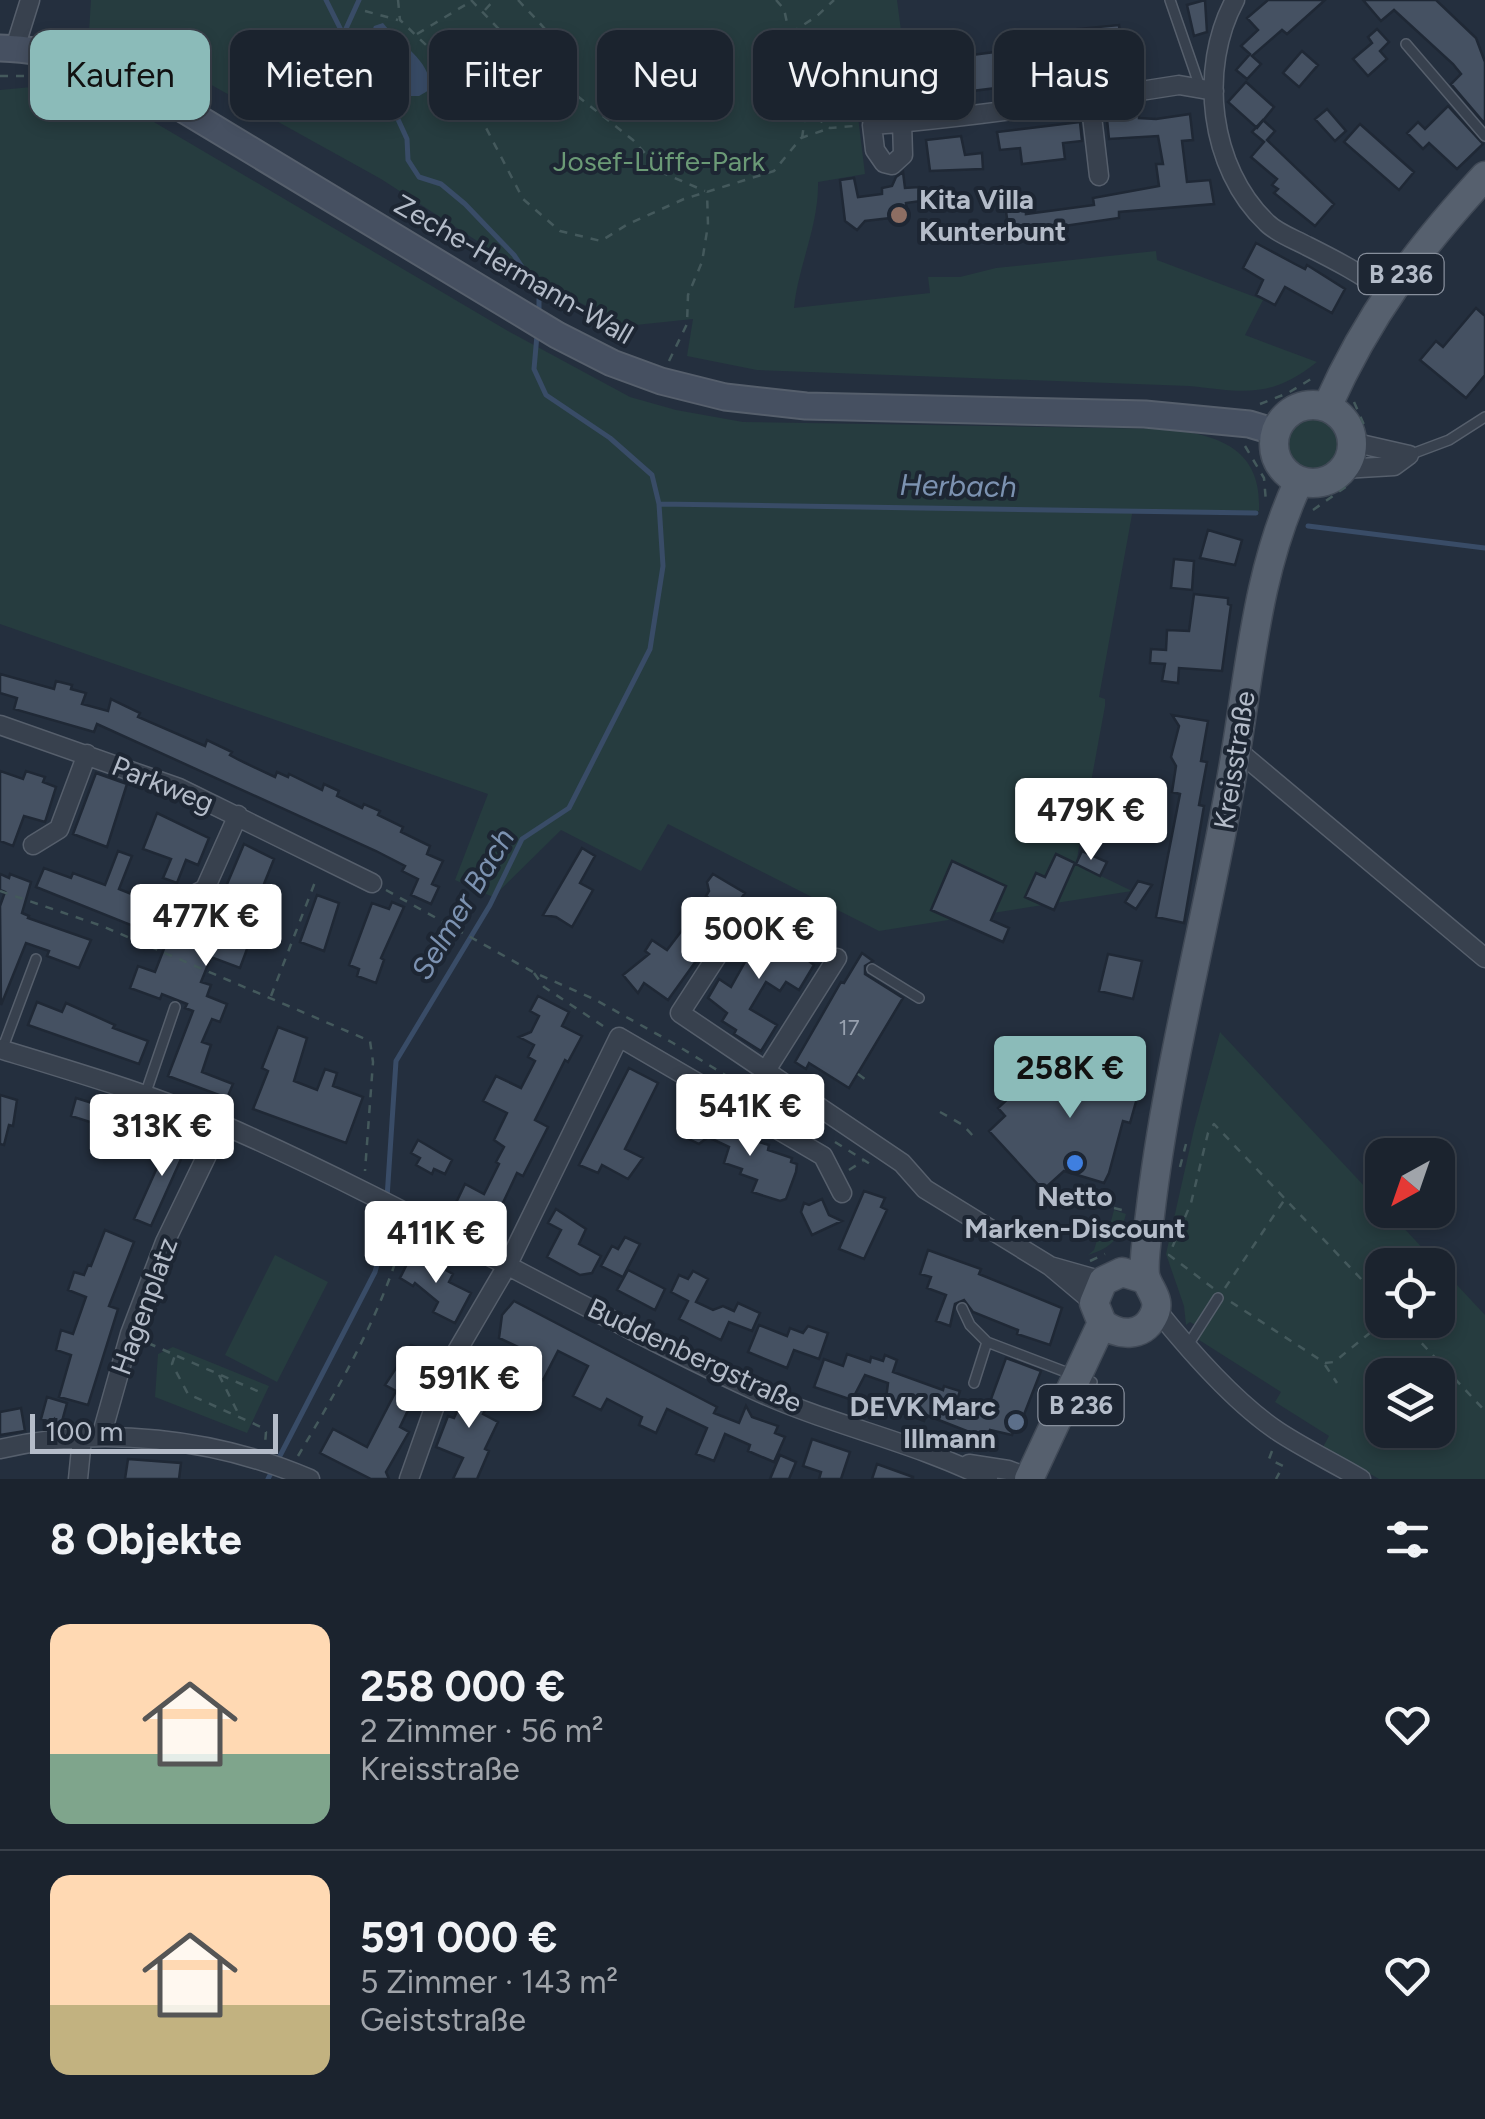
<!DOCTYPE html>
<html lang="de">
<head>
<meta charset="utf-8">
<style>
  :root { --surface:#1b232e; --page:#282f3a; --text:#f1f3f6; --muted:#a0a4aa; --line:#39404a; --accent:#8bbbb9 }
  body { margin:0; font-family:Figtree,sans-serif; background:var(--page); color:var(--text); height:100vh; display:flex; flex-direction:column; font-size:38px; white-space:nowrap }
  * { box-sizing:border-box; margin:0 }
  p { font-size:32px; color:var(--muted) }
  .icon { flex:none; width:55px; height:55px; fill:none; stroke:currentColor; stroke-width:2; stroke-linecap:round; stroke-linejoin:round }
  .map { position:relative; height:1479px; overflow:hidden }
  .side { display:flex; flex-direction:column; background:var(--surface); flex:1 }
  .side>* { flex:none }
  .top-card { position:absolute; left:30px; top:30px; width:1425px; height:90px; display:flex; gap:20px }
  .needle { width:65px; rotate:220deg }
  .tools { position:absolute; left:1365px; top:1138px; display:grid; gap:20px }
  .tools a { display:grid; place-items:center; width:90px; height:90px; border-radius:20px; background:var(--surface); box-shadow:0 5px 15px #0003,0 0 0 2px var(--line); font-size:50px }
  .scale { position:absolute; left:30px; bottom:25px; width:248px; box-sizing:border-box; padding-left:10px; border:5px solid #b4bcc9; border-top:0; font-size:28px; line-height:35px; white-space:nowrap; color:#b4bcc9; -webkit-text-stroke:8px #1d2633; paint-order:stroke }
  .price { position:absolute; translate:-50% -85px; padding:0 22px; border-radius:10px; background:#fff; color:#222; font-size:32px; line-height:65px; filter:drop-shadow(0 2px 5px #0008) }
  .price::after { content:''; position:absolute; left:50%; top:60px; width:30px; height:22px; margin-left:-15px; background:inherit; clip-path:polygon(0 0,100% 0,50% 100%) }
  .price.active { background:var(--accent); color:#111 }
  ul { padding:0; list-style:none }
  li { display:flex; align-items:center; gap:30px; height:250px; padding:0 50px }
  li+li { border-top:2px solid var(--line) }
  li span { display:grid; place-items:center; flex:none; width:280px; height:200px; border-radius:20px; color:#555 }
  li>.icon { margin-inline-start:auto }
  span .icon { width:120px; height:120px; fill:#fffc; stroke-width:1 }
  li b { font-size:42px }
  h2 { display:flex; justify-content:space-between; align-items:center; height:120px; padding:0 50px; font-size:42px }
  .chip { padding:0 35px; border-radius:20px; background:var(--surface); box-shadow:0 5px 15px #0003,0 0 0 2px var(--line); font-size:35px; line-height:90px }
  .chip.active { background:var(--accent); color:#111 }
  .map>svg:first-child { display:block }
  .green { fill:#263c3f; fill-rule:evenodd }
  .water { fill:#394c67 }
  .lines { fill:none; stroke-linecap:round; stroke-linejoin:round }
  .stream { stroke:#394c67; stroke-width:5 }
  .building { fill:#455162; stroke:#1f2835; stroke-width:2.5 }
  .lane-casing { stroke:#565f6c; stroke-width:12 }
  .street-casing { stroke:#565f6c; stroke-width:21 }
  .secondary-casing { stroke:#565f6c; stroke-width:29 }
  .primary-casing { stroke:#414a57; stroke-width:31 }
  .path { stroke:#44595c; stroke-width:2.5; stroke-dasharray:8 8; stroke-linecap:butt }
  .lane { stroke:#38414e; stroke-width:9 }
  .street { stroke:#38414e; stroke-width:18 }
  .secondary { stroke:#465061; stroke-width:25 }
  .primary { stroke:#56606e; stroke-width:28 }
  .education-dot { fill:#8d6e63; stroke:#1d2633; stroke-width:4 }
  .shop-dot { fill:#3f7fe0; stroke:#1d2633; stroke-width:4 }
  .service-dot { fill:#5c6f8a; stroke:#1d2633; stroke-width:4 }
  .labels { text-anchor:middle; stroke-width:8; stroke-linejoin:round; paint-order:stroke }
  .number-label { font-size:22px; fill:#98a1af }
  .shield { fill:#1d2633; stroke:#878f9c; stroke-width:2.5 }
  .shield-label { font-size:25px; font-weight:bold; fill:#b4bcc9 }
  .park-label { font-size:28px; fill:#6b9a76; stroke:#1d2633 }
  .poi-label { font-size:28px; font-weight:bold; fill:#b4bcc9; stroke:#1d2633; text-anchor:start }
  .street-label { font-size:28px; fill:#b4bcc9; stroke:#1d2633 }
  .water-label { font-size:30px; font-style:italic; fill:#7c92b1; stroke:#1d2633 }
</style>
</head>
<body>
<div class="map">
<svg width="1485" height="1479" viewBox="0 0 1485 1479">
  <rect width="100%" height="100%" fill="#242f3e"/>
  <!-- green -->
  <path class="green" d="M91,0H897L902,38L892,40L895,61L874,64L880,113L858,117L865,174L818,182C819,226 798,266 794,308L930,293L928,277H960L996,268L1156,251L1157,260L1263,300L1245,335L1317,362C1270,399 1246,392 1189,386L757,370L687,356L693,319L626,326L547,286L381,179L197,77L89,32Z
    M53,85L115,99L508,331L630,397L676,410L743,422L1166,429C1220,435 1262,449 1259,511L1133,509L1099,697L1105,699V706L1076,864L1132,891L879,931L668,824L641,871L561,830L493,897L455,880L488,794L0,624V90Z
    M1281 445a30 30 0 1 1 60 0a30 30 0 1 1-60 0Z
    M1220,1032L1382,1205V1210H1387L1485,1315V1479H1379L1323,1447L1329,1436L1275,1402L1281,1392L1196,1338L1202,1329L1190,1322L1186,1325L1184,1306L1166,1254L1194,1129ZM1382,1265H1438V1320H1382ZM1382,1375H1438V1430H1382Z
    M1114,1210L1126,1214C1119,1239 1113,1247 1088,1255L1094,1250L1101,1227L1109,1229Z
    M275,1255L328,1282L277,1382L225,1355Z
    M173,1347L269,1386L247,1433L155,1397L158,1354Z"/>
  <!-- water -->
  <path class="water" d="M383,23C400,45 430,59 431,89L419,96H405L388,79L369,38L374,26Z"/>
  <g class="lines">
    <!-- stream -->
    <path class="stream" d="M326,0L368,84L396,115L407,139L408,160L419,177L441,184L465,204L514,255L539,292V315
      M344,33L359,0
      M659,504L1256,513
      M1308,526L1485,548
      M387,1198L396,1061L490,905L522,839L569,808L650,649L663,566L659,504L652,475L610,438L546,395L534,369L537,335
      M268,1479L375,1272L384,1239L387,1209"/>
  </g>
  <!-- building -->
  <path class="building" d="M1205,0L1207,32L1194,36L1187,5Z
    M1268,0H1325L1287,34L1282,30L1252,56L1261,64L1247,79L1236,70L1250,54L1241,46L1258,30L1247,18Z
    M1363,0H1436L1476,38L1485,62V124L1451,84L1461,74L1453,64L1394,10L1381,21Z
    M1119,25L1121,42L1140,40L1142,58L1106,62L1108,74L972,91L971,84L968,85L964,56L995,52L998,66L1028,62L1027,56L1069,51L1067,30Z
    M1377,29L1389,42L1380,51L1387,59L1368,76L1353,59L1372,43L1368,37Z
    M951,47L953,69L925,72L927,95L897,98L895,78L877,80L875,64L913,59L912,51Z
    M1302,51L1318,65L1299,87L1283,73Z
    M1246,82L1274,107L1257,128L1228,102Z
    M1448,106L1483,144L1457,169L1429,143L1423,149L1407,133L1418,122L1425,129Z
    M1327,109L1346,131L1335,141L1315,119Z
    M1190,114L1193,140L1182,141L1187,182L1210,180L1214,204L1119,212V218L1009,234L1006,211L1026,209V214L1094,205L1093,198L1159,186L1156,164H1163L1158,136L1109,139L1107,119L1139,115V118L1156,119Z
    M1263,120L1275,131L1267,140L1334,204L1315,226L1274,193L1278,189L1272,185L1277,179L1251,157L1264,142L1252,132Z
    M1080,122L1082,141L1063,143L1065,159L1022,164L1020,148L1000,150L997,132Z
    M1360,124L1414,172L1399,190L1344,142Z
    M961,136L965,155L982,153L983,169L930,171L926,140Z
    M903,172L905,188L919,187L921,201L906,203L908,216L865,221L857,230L845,221L840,180L854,178L858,197L882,194V188L892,186L896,177Z
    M1256,243L1295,264L1305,269L1307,265L1345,289L1332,313L1285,287L1275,305L1256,295L1263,280L1243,268Z
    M1476,308L1485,316V375L1466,398L1420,360L1436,341L1443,347Z
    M1208,530L1242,540L1235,565L1200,558Z
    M1174,559L1194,561L1192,590L1171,588Z
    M1194,594L1228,598V604L1231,605L1222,671L1179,668L1178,683L1162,681L1165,664L1150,663L1151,649L1166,650L1167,630L1189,631Z
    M0,674L54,689L56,681L72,685L71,689L86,693L82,704L108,711L111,699L140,713L138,717L205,746L207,740L232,752L230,755L239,760L275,777L277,772L288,777L289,774L322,790L324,784L339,791L337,796L362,808L364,804L380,811L378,815L403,827L401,832L430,846L427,854L443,861L432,884L439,887L431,904L411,895L418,879L402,871L405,866L376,851L97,724L94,732L14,709L17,698L0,693Z
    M1172,715L1208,721L1201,761L1207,762L1199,805L1204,806L1184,923L1156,917L1180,794L1172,792L1176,766L1171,757L1179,726Z
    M0,771L23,779L26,771L45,777L43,782L56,787L45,822L24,816L13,846L0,841Z
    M96,773L127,784L107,847L73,834Z
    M157,813L209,838L198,865L186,860L177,883L163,878L171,859L143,849Z
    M244,844L274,859L258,899L262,901L257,913L260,914L240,968L211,957L201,982L211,985L207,996L227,1004L220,1022L212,1019L202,1042L211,1045L202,1072L233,1084L227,1098L168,1076L193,1011L185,1008L187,1004L162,994L160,999L130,988L138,966L155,972L172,928L182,932L185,923L219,936L220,932L231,936L243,904L222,896Z
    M582,848L595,856L580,883L593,890L572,927L556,917L543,915Z
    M118,851L132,856L119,889L154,903L143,930L36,887L44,868L71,878L73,873L105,885Z
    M1082,851L1107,862L1100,876L1076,864Z
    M1056,854L1075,863L1054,910L1025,897L1036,873L1045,877Z
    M952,861L1006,886L991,920L1009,928L1003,942L931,910Z
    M0,874L9,878L10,874L31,882L22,913L29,916L28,918L91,940L79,968L47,956L49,951L26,943L1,1005L0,906L5,892L0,890Z
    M713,874L745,893L668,1000L644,983L638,993L623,975L649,954L645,951L652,940L667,950L686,925L690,928L709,898L706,896L709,891L707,882Z
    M1138,881L1152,885L1136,909L1125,902Z
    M317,895L339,903L324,951L300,942Z
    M392,902L404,907L381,958L384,960L376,983L357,976L359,969L349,965L372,903L389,909Z
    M765,917L776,924L772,929L781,934L779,938L814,965L799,990L786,982L780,991L766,982L750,1009L777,1025L761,1051L734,1034L736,1030L722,1021L727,1013L708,998L719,979L731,987L750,953L739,946L756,919L762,923Z
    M862,953L873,961L865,966V974L903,998L849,1088L809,1063L806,1069L795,1062L841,982L844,983Z
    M1108,954L1142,961L1133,999L1099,991Z
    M538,996L569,1012L562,1026L582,1036L568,1062L565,1060L535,1120L548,1127L523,1176L517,1173L492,1226L454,1207L465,1184L484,1194L499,1164L496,1162L504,1147L494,1140L507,1113L483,1101L496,1076L521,1088L535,1061L528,1057L534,1045L519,1037L531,1032L539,1016L530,1011Z
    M37,1002L62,1012L66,1003L115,1025L113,1028L148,1041L139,1064L28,1025Z
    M278,1027L307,1038L294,1081L317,1090L325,1069L337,1073L333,1086L363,1097L346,1143L253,1109L268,1071L262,1068Z
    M1113,1043L1140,1051L1129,1088L1139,1091L1130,1123L1123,1121L1109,1173L1104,1183L1064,1171L1043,1190L989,1131L1005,1116L998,1108L1042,1067L1072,1100L1080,1074L1102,1080Z
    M629,1068L658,1083L625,1149L643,1158L628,1179L602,1165L598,1173L579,1165Z
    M0,1095L17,1100L13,1126L9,1125L4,1145L0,1144Z
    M76,1098L99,1105L93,1123L71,1116Z
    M700,1112L718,1121L714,1129L769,1145L768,1150L792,1158L791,1162L797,1164L796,1172L786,1199L780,1201L752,1192L757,1180L740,1174L742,1169L724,1163L729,1147L708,1137L699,1144L687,1138Z
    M173,1132L190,1139L151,1226L134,1219Z
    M418,1140L452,1160L445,1174L434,1169L432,1174L416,1165L420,1158L411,1153Z
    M864,1191L885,1198L881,1207L887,1210L864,1259L839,1249Z
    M822,1199L829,1215L842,1221L812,1235L801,1212L804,1203L809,1205Z
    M556,1209L586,1229L579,1244L601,1256L592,1273L580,1275L547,1257L561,1230L548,1223Z
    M105,1230L134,1242L109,1306L118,1309L88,1405L59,1397L71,1355L56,1350L61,1330L73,1334L86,1297L68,1290L74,1272L84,1275L88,1265L91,1266Z
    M625,1237L640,1244L623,1277L601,1266L612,1246L618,1249Z
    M928,1250L981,1269L979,1274L1062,1308L1050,1345L1017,1334L1018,1330L973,1312L964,1300L955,1304L950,1326L936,1321L946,1295L927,1288L931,1277L920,1274Z
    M413,1252L453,1274L449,1282L471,1293L455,1323L433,1312L438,1302L415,1283L413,1286L400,1278Z
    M628,1270L665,1289L655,1310L617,1290Z
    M693,1271L708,1279L696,1302L713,1310L723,1306L734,1311L738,1303L760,1313L752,1331L729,1322L721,1340L679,1319L688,1301L671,1292L679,1275L688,1279Z
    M514,1301L717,1407L714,1413L739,1423L746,1406L752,1417L778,1426L775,1433L785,1437L774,1462L748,1451L750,1445L725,1434L714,1461L696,1454L707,1428L667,1409L656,1433L639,1425L642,1417L607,1399L601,1410L573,1396L588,1366L558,1351L543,1380L525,1371L533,1354L499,1338L502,1315Z
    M759,1325L787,1336L790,1328L803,1333L808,1326L828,1333L819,1359L794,1350L787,1368L748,1352Z
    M411,1345L435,1354L400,1427L409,1432L386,1472L389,1479H371L320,1453L333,1429L367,1447L396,1391L385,1385Z
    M847,1354L870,1362L871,1357L883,1361L885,1355L897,1360L893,1372L943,1390L944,1386L960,1391L957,1400L987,1410L1006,1358L1041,1371L1018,1430L1014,1429L1012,1435L990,1430L987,1439L926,1415L924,1421L885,1407L888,1383L865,1375L852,1400L814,1387L824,1359L843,1366Z
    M465,1377L487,1387L483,1396L490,1400L483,1414L498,1422L485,1449L489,1451L477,1479H453L463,1458L436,1447L448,1416L454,1418L464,1396L458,1393Z
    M47,1397L67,1403L61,1425L41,1419Z
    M21,1408L25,1431L0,1435V1412Z
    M812,1439L850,1452L841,1479H819L821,1472L803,1466Z
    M780,1455L796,1462L789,1479H770Z
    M128,1459L181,1463L179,1479H125Z
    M877,1464L913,1477V1479H872Z"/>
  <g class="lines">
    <defs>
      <path id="lane" d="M1170,0L1200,87
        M1406,44L1485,136
        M1409,455L1449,440L1485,417
        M872,969L919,998
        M2,1050L36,959
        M145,1095L175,1007
        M962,1308L970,1325L987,1342
        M1188,1345L1218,1298
        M974,1383L987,1342L1092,1382"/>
      <path id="street" d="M1235,0C1198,68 1209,168 1267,223C1277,233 1294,239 1307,246C1335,260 1362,274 1387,293
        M15,48L30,0
        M1090,99L1099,176
        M902,122L903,155L892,165L884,163L875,150L872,125C975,117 1077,101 1179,85L1214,91
        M1352,442L1409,455
        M1343,469L1394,466L1409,455
        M0,725L179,788L372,883
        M1237,750L1485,958
        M33,845L59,829L87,754
        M186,899L205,889L238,815
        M741,919L680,1013L902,1163L925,1189L1050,1266
        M0,1049C75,1072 151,1094 223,1125C404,1204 575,1307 754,1390C829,1425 913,1441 988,1479
        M765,1072L837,958
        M1094,1303L1050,1266L1103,1281
        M1156,1309C1189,1350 1235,1403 1279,1432C1305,1449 1334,1463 1361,1479
        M101,1437L130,1334L165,1242L222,1124
        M0,1449C101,1425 215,1438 310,1479
        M969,1464L1008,1470L1033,1479
        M78,1479L82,1439
        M409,1479L450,1363L508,1264L619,1037L823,1156L842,1193"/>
      <path id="secondary" d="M0,48C61,49 114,74 168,100L557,335L612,363L661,381L725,397L806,406L1145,414L1249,424L1276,432"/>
      <path id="primary" d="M1274 444a39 39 0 1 1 78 0a39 39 0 1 1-78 0Z
        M1327,407C1368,315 1417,250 1485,176
        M1145,1279L1122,1272L1103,1281L1094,1303L1102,1323C1118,1336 1142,1338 1153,1317C1163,1299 1148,1290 1145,1275C1143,1258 1148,1233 1150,1215C1167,1067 1207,922 1232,775C1250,675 1255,574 1299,481
        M1029,1479L1102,1323"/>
    </defs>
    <!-- lane casing -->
    <use href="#lane" class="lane-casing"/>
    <!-- street casing -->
    <use href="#street" class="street-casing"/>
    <!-- secondary casing -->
    <use href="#secondary" class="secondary-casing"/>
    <!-- primary casing -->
    <use href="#primary" class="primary-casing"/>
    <!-- path -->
    <path class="path" d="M398,0L400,20L451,69L471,99L523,199L560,231L601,241L628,224L684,199L774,171L801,138L830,128
      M471,0L518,49L633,140L663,173L705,191
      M518,0C542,26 571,51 571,88
      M776,0L784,9L806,110L830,128L854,126
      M485,10L494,0
      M365,11L398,20
      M791,33L817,16L834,0
      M417,34L470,2
      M451,69L502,36
      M0,76H42
      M190,88L205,96
      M802,138L806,111
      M669,361L687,324L688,295L702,262L708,225L707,192
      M1354,402L1365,427
      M1260,404L1288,393L1316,376
      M1245,446L1264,478L1266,502
      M1313,510L1347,486
      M386,890L533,972L594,999L673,1043L807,1125
      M0,891L102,926L370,1041L373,1062L365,1171
      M534,973L544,987L606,1028
      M271,996L317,877
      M858,1074L869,1082
      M940,1112L963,1125L974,1137
      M835,1142L875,1167
      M1180,1167L1186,1144
      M849,1170L863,1161
      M1114,1208L1126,1211
      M1090,1261L1105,1254
      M1213,1288L1169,1255L1191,1203L1208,1133L1214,1124L1382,1301
      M1225,1288L1285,1199
      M1231,1302L1325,1363L1334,1362L1386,1320
      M1400,1320L1485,1411
      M148,1343L175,1355L172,1364L188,1394L261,1427L266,1432L265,1444
      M177,1356L262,1393
      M1325,1365L1337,1383
      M219,1375L240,1417
      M1272,1451L1269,1459L1283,1466L1276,1479
      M298,1456C340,1385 382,1314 404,1234"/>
    <!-- lane -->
    <use href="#lane" class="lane"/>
    <!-- street -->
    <use href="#street" class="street"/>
    <!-- secondary -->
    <use href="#secondary" class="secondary"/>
    <!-- primary -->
    <use href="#primary" class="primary"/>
  </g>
  <!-- markers -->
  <circle class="education-dot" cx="899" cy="215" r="10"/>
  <circle class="shop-dot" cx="1075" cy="1163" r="10"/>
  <circle class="service-dot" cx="1016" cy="1422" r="10"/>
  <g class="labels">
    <!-- number labels -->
    <g class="number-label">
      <text x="849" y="1035">17</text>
    </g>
    <!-- shield labels -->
    <g class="shield">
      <rect x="1358.5" y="254" width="85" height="40" rx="8"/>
      <rect x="1038.5" y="1385" width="85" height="40" rx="8"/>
    </g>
    <g class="shield-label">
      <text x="1401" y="283">B 236</text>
      <text x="1081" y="1414">B 236</text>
    </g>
    <!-- park labels -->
    <g class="park-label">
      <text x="659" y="171">Josef-Lüffe-Park</text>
    </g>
    <!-- poi labels -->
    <g class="poi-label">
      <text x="919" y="209">Kita Villa<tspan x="919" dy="32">Kunterbunt</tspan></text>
      <text x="1075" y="1206" text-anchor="middle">Netto<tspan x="1075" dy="32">Marken-Discount</tspan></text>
      <text x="996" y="1416" text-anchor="end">DEVK Marc<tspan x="996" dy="32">Illmann</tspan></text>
    </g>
    <!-- street labels -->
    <g class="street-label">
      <text transform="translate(514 269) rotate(30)" y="10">Zeche-Hermann-Wall</text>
      <text transform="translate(1234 760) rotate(-81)" y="10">Kreisstraße</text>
      <text transform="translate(163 784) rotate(22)" y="10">Parkweg</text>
      <text transform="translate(144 1306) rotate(-70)" y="10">Hagenplatz</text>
      <text transform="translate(695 1355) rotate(25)" y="10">Buddenbergstraße</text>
    </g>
    <!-- water labels -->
    <g class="water-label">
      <text transform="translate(958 486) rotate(1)" y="10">Herbach</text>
      <text transform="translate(463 904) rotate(-59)" y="10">Selmer Bach</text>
    </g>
  </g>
</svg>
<div class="tools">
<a><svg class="needle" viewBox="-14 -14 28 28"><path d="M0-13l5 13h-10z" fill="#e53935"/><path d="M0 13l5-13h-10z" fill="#a0a4aa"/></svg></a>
<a><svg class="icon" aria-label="locate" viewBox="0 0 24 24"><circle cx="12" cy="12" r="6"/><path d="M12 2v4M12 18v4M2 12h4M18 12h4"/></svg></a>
<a><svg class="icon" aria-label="layers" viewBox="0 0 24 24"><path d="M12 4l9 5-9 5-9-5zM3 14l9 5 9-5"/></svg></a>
</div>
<div class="scale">100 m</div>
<b class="price" style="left:1091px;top:863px">479K €</b>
<b class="price" style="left:206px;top:969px">477K €</b>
<b class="price" style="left:759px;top:982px">500K €</b>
<b class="price active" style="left:1070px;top:1121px">258K €</b>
<b class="price" style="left:750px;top:1159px">541K €</b>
<b class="price" style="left:162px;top:1179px">313K €</b>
<b class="price" style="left:436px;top:1286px">411K €</b>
<b class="price" style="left:469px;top:1431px">591K €</b>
<div class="top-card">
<a class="chip active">Kaufen</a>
<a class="chip">Mieten</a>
<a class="chip">Filter</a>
<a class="chip">Neu</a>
<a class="chip">Wohnung</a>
<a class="chip">Haus</a>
</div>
</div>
<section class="side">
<h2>8 Objekte<svg class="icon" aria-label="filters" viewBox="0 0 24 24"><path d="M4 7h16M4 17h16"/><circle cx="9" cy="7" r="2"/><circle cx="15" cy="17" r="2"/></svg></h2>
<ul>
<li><span style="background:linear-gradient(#ffd9b3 65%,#7fa58c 0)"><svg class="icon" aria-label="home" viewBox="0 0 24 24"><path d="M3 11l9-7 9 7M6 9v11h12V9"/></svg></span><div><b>258 000 €</b><p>2 Zimmer · 56 m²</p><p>Kreisstraße</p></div><svg class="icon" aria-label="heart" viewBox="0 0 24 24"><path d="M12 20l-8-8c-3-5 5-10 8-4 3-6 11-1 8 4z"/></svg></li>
<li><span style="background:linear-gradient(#ffd9b3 65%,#c2b280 0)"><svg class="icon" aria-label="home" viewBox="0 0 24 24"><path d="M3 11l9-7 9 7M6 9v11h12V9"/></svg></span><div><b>591 000 €</b><p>5 Zimmer · 143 m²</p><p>Geiststraße</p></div><svg class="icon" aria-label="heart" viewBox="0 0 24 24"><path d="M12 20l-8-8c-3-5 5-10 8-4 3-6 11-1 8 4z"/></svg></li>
</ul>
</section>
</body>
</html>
